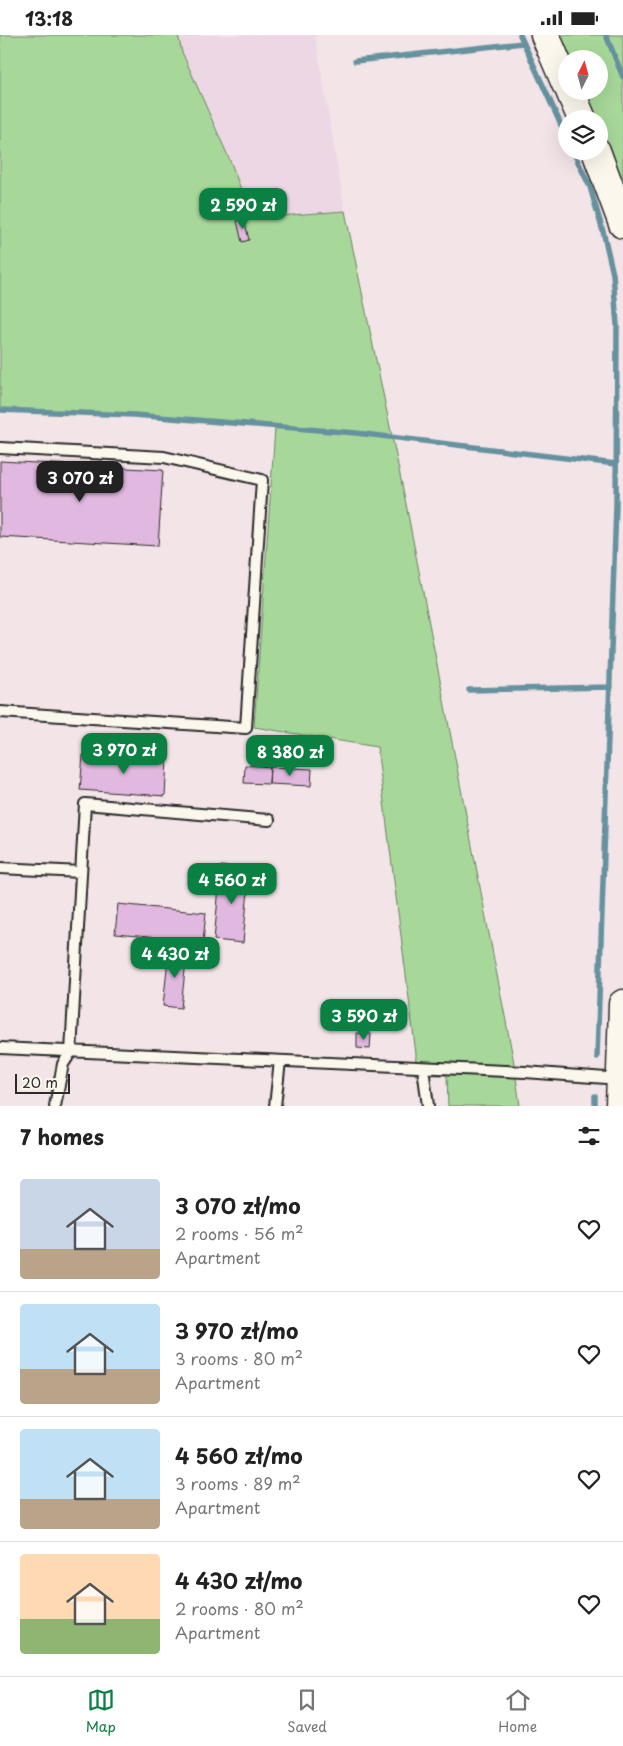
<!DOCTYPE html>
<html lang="en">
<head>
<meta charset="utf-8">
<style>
  :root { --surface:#fff; --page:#f6f6f6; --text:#222; --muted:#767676; --line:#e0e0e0; --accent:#0b8043 }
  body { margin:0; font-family:"Playpen Sans",sans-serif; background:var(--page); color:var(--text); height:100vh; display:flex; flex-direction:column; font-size:19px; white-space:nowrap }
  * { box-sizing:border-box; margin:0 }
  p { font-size:16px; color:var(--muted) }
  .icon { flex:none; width:28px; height:28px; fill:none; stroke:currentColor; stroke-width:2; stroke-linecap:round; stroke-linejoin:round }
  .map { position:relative; height:1071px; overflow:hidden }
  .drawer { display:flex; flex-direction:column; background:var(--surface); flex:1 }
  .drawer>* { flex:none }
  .needle { width:32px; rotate:6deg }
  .controls { position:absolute; left:558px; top:15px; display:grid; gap:10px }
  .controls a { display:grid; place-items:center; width:50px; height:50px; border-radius:50%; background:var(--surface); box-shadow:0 5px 20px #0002; font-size:25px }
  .scale { position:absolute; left:15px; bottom:12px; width:55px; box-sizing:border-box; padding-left:5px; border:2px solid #2b2b2b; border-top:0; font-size:14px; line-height:18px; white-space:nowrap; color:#2b2b2b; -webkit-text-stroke:4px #fbf7ec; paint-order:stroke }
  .price { position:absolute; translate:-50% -42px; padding:0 11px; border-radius:10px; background:var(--accent); color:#fff; font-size:16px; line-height:32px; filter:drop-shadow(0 1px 2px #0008) }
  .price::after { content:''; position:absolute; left:50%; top:30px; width:15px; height:11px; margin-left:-8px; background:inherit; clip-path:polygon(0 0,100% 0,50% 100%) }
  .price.on { background:#222; color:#fff }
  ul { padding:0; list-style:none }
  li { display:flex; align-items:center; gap:15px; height:125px; padding:0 20px }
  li+li { border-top:1px solid var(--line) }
  li span { display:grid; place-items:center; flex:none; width:140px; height:100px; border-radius:5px; color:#555 }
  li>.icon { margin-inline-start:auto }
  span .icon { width:60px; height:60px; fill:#fffc; stroke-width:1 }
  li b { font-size:21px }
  h2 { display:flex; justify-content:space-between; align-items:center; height:60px; padding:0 20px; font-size:21px }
  .status { display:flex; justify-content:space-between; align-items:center; height:35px; padding:0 25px; background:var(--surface); direction:ltr }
  .status svg { height:14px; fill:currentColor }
  .tabs { display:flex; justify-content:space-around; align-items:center; height:70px; border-top:1px solid var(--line); background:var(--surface); font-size:14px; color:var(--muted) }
  .tabs a { display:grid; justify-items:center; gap:2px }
  .tabs .on { color:var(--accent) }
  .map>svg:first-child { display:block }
  .built { fill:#eed7e5 }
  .green { fill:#a7d899; stroke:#698262 }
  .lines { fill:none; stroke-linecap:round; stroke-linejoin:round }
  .stream { stroke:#65929e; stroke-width:5.5 }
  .building { fill:#e1b8df; stroke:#2b2b2b }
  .lane-casing { stroke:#2b2b2b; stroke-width:14 }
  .secondary-casing { stroke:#2b2b2b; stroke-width:31 }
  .lane { stroke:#fbf7ec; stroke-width:10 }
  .secondary { stroke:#fbf7ec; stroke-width:28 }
</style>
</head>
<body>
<div class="status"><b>13:18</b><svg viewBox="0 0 49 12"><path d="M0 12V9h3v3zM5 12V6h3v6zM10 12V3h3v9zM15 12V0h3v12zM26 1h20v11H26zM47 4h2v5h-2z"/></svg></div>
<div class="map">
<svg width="623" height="1071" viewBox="0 0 623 1071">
  <rect width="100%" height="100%" fill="#f3e4e8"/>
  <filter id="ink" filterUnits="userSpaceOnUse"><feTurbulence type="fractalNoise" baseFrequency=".02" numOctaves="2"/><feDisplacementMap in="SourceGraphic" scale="10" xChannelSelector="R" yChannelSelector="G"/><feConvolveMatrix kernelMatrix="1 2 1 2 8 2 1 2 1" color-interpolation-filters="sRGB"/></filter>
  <g filter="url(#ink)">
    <!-- built -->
    <path class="built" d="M178,0H315L345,176L252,183L231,128L182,17Z"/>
    <!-- green -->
    <path class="green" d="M0,0H178L182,17L231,128L252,183L345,176L405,464L514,1028L520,1071H448L447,1040H415L416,1019L377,712L254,692L275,393L134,380L0,375Z
      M555,0H623V156L599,100V84H592L580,56H599V24H566Z"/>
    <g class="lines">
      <!-- stream -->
      <path class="stream" d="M520,0L566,101
        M606,0L623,42
        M355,26L523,8
        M573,116L590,152L604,200L613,239L617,290L616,470L597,1022
        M0,375L134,380L356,398L616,429
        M469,655L610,652
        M595,1071V1061"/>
    </g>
    <!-- building -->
    <path class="building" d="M244,184L249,205L242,207L237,186Z
      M0,426L163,435L158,511L0,502Z
      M83,720L167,725L165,761L80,755Z
      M245,730L270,732L269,749L244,748Z
      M270,732L312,734L311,751L269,749Z
      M221,831L250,834L243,908L214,905Z
      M118,869L206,878L203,907L115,899Z
      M168,904L175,905L174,914H167Z
      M169,914L187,916L181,973L163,971Z
      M357,998L371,999L370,1014L357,1013Z"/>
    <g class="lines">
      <defs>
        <path id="lane" d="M0,413L164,422L262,445L246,693L0,677
          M0,833L81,837
          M0,1013L525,1037L620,1044
          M423,1033L428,1071
          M55,1071L63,1029L71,1017L85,769L269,785
          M275,1071L280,1026"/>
        <path id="secondary" d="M545,0L566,49
          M570,56L582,84
          M596,116L623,189
          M620,1071L623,969"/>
      </defs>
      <!-- lane casing -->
      <use href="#lane" class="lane-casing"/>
      <!-- secondary casing -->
      <use href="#secondary" class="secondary-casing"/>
      <!-- lane -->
      <use href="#lane" class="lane"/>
      <!-- secondary -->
      <use href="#secondary" class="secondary"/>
    </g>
  </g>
</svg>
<div class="controls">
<a><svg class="needle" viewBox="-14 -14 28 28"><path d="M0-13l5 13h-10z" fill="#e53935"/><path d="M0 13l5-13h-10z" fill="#767676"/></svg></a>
<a><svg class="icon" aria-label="layers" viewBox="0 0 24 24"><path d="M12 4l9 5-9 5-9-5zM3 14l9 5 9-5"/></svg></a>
</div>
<div class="scale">20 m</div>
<b class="price" style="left:243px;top:195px">2 590 zł</b>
<b class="price on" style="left:80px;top:468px">3 070 zł</b>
<b class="price" style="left:124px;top:740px">3 970 zł</b>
<b class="price" style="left:290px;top:742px">8 380 zł</b>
<b class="price" style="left:232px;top:870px">4 560 zł</b>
<b class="price" style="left:175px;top:944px">4 430 zł</b>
<b class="price" style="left:364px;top:1006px">3 590 zł</b>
</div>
<section class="drawer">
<h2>7 homes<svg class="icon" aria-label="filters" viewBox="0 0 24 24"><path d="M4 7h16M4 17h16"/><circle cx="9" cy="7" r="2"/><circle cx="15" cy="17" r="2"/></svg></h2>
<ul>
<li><span style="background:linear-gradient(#c9d6e8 70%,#b9a48a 0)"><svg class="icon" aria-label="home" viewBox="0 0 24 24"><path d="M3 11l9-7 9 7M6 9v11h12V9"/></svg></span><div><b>3 070 zł/mo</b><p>2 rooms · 56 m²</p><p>Apartment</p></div><svg class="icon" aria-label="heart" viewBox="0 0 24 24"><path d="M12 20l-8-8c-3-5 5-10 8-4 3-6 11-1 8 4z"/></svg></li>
<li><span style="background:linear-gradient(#bfe0f5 65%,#b9a48a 0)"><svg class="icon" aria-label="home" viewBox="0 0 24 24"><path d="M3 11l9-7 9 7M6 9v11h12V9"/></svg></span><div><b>3 970 zł/mo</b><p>3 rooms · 80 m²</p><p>Apartment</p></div><svg class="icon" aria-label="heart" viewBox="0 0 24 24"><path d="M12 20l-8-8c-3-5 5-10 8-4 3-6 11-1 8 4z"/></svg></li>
<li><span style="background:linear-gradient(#bfe0f5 70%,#b9a48a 0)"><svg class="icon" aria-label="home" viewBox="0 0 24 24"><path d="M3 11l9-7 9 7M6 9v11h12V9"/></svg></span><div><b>4 560 zł/mo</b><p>3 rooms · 89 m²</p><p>Apartment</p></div><svg class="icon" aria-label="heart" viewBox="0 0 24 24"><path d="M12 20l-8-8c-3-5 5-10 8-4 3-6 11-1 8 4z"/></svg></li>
<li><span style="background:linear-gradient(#ffd9b3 65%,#8fb573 0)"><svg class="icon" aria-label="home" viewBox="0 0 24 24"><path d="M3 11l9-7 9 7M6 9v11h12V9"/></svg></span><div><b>4 430 zł/mo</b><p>2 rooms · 80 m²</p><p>Apartment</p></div><svg class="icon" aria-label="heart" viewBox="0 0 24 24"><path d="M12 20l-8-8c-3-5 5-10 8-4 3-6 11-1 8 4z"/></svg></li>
</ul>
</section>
<nav class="tabs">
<a class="on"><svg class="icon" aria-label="map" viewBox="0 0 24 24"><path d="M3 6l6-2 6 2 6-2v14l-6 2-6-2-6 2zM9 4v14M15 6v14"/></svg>Map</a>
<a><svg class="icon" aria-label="saved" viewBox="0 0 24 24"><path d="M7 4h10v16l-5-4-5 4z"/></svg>Saved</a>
<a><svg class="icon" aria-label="home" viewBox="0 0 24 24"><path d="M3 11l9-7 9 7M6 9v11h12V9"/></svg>Home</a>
</nav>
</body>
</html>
